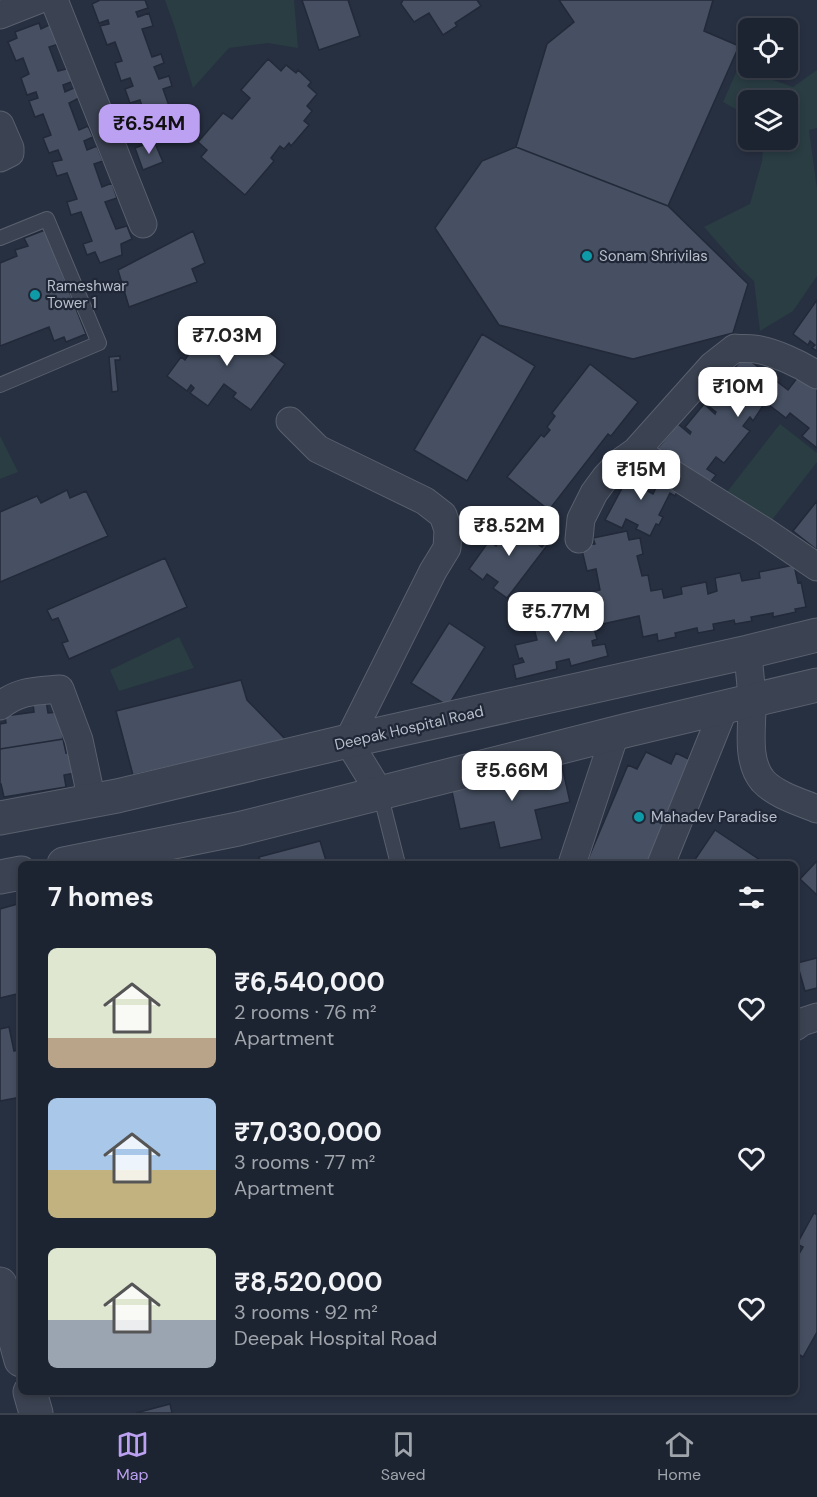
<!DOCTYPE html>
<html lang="en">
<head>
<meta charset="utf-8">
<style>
  :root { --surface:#1d2431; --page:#252c39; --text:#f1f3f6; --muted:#a0a4ab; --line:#3b414d; --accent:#bca0f2 }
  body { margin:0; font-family:"DM Sans",sans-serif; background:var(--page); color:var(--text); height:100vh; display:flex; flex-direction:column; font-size:22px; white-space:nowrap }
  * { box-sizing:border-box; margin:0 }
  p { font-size:20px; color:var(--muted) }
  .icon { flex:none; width:33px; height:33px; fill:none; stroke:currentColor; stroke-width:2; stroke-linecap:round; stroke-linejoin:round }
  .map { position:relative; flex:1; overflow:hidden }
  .side { position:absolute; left:18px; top:861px; width:780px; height:534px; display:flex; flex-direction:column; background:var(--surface); border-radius:9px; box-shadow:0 3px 9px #0003,0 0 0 2px var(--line) }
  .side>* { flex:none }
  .buttons { position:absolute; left:738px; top:18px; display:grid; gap:12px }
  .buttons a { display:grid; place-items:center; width:60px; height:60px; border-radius:9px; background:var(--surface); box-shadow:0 3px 9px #0003,0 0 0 2px var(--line); font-size:30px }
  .price { position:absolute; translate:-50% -51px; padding:0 14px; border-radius:12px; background:#fff; color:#222; font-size:20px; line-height:39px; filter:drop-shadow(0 2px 3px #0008) }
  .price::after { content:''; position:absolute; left:50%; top:36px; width:18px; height:14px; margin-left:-9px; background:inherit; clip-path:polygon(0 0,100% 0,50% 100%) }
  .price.selected { background:var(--accent); color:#111 }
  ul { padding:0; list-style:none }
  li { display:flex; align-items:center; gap:18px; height:150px; padding:0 30px }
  li span { display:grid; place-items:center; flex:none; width:168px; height:120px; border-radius:9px; color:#555 }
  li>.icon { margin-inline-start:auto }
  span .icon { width:72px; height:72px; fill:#fffc; stroke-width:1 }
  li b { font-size:26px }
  h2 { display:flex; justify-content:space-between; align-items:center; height:72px; padding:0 30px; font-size:26px }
  .tabs { display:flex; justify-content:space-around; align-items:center; height:84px; border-top:2px solid var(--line); background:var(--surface); font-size:16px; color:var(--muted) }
  .tabs a { display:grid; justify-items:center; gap:3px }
  .tabs .selected { color:var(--accent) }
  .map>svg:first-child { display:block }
  .green { fill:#293d42 }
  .building { fill:#465062; stroke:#222938; stroke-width:1.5 }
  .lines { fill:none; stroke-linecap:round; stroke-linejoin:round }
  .service-casing { stroke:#59606e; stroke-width:16 }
  .minor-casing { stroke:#59606e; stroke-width:29 }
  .tertiary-casing { stroke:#59606e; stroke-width:35 }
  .service { stroke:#3b4251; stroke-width:14 }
  .minor { stroke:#3b4251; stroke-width:27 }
  .tertiary { stroke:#3b4251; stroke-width:33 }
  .culture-dot { fill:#0f9aa8; stroke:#202736; stroke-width:2 }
  .labels { text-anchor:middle; stroke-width:4.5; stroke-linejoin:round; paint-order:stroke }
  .poi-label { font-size:15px; fill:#b8becb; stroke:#202736; text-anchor:start }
  .street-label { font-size:15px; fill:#b8becb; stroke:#202736 }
</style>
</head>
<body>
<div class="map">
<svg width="817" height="1413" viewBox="0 0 817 1413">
  <rect width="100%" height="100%" fill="#273041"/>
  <!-- green -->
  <path class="green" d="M165,0H294L298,48L268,43L229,48L193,88L174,25Z
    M738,68L793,87L817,70V128L809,130L817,189V276L793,311L760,331L754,281L740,268L704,227L750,204L762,161L764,140H788V100H748V116L723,102Z
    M780,424L817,453V462L768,525L727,492Z
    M0,436L18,472L0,479Z
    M179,637L194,668L119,691L110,670Z"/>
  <!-- building -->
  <path class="building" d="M100,0H145L148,8L136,12L138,17L149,13L153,26L142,29L152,57L161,54L164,63L154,67L159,79L169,76L172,86L163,89L173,117L184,113L188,124L177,128L179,136L144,142L138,128L148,125L140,100L130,103L125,89L133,86L130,78L121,81L115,63L122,61L115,42L107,45L100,26L109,24L108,20L99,23L92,4Z
    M302,0H348L360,36L319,50Z
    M403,0H477L481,6L455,23L457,26L443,35L429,13L414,22L401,4Z
    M559,0H713L704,31L739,46L668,206L516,147L547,44L574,22Z
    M39,23L41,29L51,24L59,44L49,47L58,71L70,68L74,81L63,85L65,92L76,87L79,98L69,103L79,130L88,126L93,137L84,141L87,150L97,146L103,161L94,164L102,187L112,183L117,198L105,202L116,229L127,226L132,239L121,244L122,255L100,263L95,252L87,255L83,244L92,241L81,212L71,215L67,202L77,199L67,173L57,176L52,162L62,160L58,150L49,153L43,138L51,135L43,114L35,117L29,101L38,98L36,92L27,95L21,78L29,74L23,58L16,61L8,42L17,38L15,32Z
    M268,59L281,71L286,65L296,73L298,70L311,82L308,86L317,94L307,106L312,111L304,121L309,125L291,146L289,143L284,149L280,146L271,158L274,161L245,195L201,157L207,150L198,142L223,113L232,119L250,98L241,90Z
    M154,141L163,162L143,170L135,148Z
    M516,147L668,206L748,284L733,333L633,359L499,325L435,228L482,161Z
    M45,230L86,334L66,342L64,337L54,341L49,327L0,346V263L17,256L15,250L28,246L24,238Z
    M193,231L205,263L192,269L197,282L129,307L118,270Z
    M817,300V351L812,348L815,345L810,341L808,345L793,334Z
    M215,325L226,332L232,325L285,364L251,410L233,397L236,393L224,384L208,406L190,393L194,388L191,385L187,391L167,376L181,357L185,360L189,354L186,352L199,334L205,338Z
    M482,334L535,366L467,481L414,450Z
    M120,356V360H115L118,391L112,392L109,357Z
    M744,356L788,390L804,369L817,379V448L802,436L809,428L790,413L786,418L769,405L764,404L753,421L750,417L743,426L750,431L724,463L716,457L707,469L716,475L706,488L657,449L678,424L690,434L691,432L685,427L704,404L715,414L716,412L706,404Z
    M590,364L638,402L611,436L608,434L549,510L507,477L541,435L544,437L550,430L547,427L555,416L552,413Z
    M631,461L649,470L640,487L653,494L662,476L680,485L675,496L670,493L659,515L663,517L659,525L656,524L650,536L636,529L638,525L626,519L622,528L605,520L629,475L625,474Z
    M67,490L70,498L86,491L108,536L0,582V512L37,496L41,503Z
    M817,501V550L793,531Z
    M514,517L525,525L519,533L526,539L533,529L545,538L539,545L542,547L547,541L549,543L507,598L493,588L498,582L487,574L483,580L469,569L489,541L496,546L501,539L496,535L506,522L509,525Z
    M627,531L629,540L640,538L643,554L637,556L642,576L648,575L651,591L662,589L664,598L682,594L681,587L706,582L708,594L717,591L715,578L740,573L742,581L760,578L759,572L794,565L798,583L801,582L806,607L795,609L796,612L773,617V613L751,617L752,621L735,624L734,620L713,624L714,630L698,633L697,628L675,633L676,637L658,641L657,634L643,637L639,616L598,625L591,592L600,590L596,569L587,571L581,546L595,544L593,538Z
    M165,558L187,607L69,659L62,643L68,641L58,618L52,620L47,610Z
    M563,600L571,631L593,625L597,639L592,641L593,646L605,644L608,656L571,666L569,659L556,662L557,669L516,679L513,665L524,662L522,658L519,659L515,645L537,640L529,609L540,606L543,615L554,612L552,603Z
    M449,623L485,647L448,706L411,683Z
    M241,680L247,700L286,740L133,775L116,711Z
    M45,694L48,713L60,712L63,739L0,749V724L6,723L5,716L34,712L32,696Z
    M63,739L66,753L76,751L80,772L64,775L66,787L4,797L1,784H0V749Z
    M646,752L671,764L676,753L697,763L649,864H586L628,765L637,769Z
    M561,762L570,802L535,810L542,839L500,848L494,822L460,829L451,787Z
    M715,830L766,864H692Z
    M320,841L327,864H261L259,857Z
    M817,861V895L800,879Z
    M21,903V961L20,962L21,967V993L0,998V909Z
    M817,958V988L805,991L797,963Z
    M9,1027L14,1051L21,1049V1063L18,1064L21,1078V1097L0,1101V1029Z
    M814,1213L817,1215V1332L803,1357L795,1352V1261L803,1247L797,1244Z
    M170,1404L172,1413H136Z"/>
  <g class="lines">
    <defs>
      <path id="service" d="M0,238L47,219L99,343L0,385
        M380,793L398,864"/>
      <path id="minor" d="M54,0L143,224
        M0,15L38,0
        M0,125L10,148V153L0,158
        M817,375C800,364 775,352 755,349C748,348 742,349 735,348L712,366L636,451L764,531L817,567
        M290,421L318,449L425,501L443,515L448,530L447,548L433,571L348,741L380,793
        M579,539L581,519L594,493L605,478L619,463L636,451
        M748,652C749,668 751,683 752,699C753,725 745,760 763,781C776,795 800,802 817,809
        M0,706C19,690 37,691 60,689L79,740L92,801
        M572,864L615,734
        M661,864L725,706
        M795,1027L802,1022L817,1017"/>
      <path id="tertiary" d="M0,818L117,796L348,741L748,652L817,635
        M64,864L238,829L628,730L817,685
        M0,877L21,873
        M0,1284L21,1360
        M30,1392L36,1413"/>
    </defs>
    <!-- service casing -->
    <use href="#service" class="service-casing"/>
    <!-- minor casing -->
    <use href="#minor" class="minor-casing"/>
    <!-- tertiary casing -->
    <use href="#tertiary" class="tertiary-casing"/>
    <!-- service -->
    <use href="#service" class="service"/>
    <!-- minor -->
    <use href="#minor" class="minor"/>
    <!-- tertiary -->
    <use href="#tertiary" class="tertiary"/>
  </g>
  <!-- markers -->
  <g class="culture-dot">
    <circle cx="587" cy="256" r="6"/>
    <circle cx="35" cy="295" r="6"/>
    <circle cx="639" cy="817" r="6"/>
  </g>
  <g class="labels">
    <!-- poi labels -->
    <g class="poi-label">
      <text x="599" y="261">Sonam Shrivilas</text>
      <text x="47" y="291">Rameshwar<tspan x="47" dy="17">Tower 1</tspan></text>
      <text x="651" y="822">Mahadev Paradise</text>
    </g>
    <!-- street labels -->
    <g class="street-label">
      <text transform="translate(409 728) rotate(-13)" y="5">Deepak Hospital Road</text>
    </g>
  </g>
</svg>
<div class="buttons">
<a><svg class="icon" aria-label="locate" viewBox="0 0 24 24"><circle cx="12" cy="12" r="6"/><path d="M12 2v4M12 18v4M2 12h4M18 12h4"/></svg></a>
<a><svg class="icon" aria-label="layers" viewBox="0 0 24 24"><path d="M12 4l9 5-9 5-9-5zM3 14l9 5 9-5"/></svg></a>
</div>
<b class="price selected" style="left:149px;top:155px">₹6.54M</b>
<b class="price" style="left:227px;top:367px">₹7.03M</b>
<b class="price" style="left:738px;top:418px">₹10M</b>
<b class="price" style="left:641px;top:501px">₹15M</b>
<b class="price" style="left:509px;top:557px">₹8.52M</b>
<b class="price" style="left:556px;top:643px">₹5.77M</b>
<b class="price" style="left:512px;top:802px">₹5.66M</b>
<section class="side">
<h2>7 homes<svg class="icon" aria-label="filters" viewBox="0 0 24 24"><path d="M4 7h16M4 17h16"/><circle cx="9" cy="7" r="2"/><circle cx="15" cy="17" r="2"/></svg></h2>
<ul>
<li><span style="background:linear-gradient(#dfe7d0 75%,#b9a48a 0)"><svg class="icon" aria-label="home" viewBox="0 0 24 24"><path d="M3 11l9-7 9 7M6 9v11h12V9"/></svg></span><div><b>₹6,540,000</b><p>2 rooms · 76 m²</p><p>Apartment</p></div><svg class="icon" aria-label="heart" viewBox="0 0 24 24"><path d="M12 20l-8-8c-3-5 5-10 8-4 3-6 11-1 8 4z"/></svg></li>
<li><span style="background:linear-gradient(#a9c7e8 60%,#c2b280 0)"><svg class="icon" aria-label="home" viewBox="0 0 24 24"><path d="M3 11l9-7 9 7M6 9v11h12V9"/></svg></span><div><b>₹7,030,000</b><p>3 rooms · 77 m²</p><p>Apartment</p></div><svg class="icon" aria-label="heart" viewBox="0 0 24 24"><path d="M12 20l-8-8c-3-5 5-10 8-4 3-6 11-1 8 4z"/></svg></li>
<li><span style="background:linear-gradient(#dfe7d0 60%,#9aa5b1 0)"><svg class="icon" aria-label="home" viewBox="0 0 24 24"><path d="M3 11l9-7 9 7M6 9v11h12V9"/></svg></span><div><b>₹8,520,000</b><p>3 rooms · 92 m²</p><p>Deepak Hospital Road</p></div><svg class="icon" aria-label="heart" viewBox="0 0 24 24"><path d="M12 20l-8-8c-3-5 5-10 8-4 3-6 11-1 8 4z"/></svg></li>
</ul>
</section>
</div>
<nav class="tabs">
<a class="selected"><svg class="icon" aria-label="map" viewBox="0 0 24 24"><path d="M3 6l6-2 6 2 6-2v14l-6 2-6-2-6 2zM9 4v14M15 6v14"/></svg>Map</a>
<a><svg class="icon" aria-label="saved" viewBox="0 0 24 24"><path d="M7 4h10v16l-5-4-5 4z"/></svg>Saved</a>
<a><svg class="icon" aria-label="home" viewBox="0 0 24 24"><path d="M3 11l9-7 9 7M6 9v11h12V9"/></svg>Home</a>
</nav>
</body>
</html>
